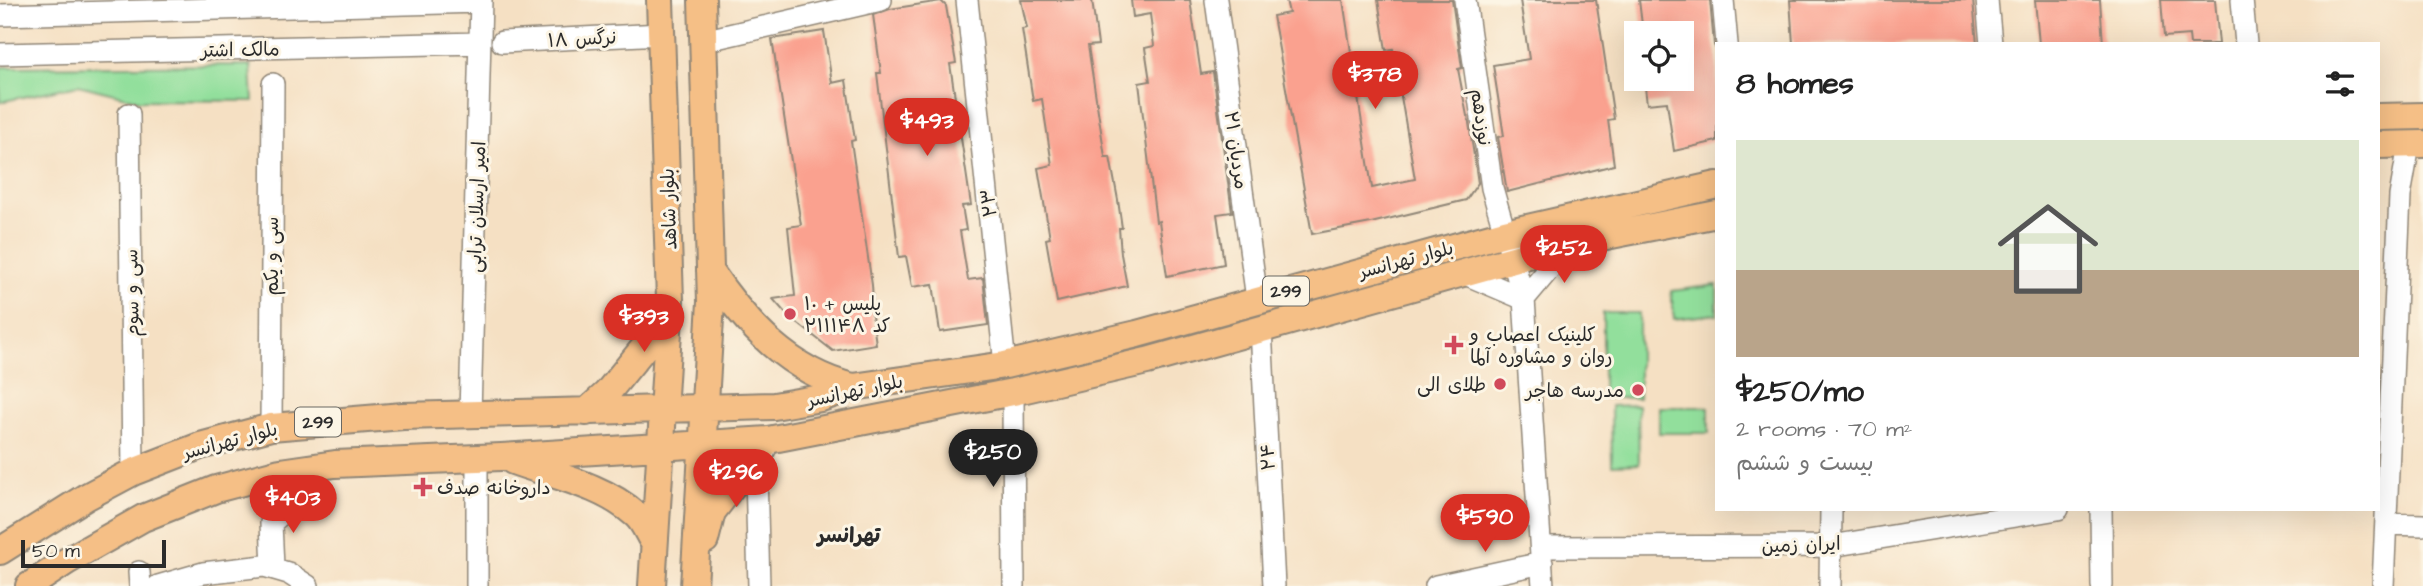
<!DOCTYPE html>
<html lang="en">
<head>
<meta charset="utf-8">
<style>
  :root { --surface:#fff; --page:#f2f2f2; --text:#222; --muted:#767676; --accent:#d93025 }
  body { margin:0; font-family:"Architects Daughter","Playpen Sans Arabic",sans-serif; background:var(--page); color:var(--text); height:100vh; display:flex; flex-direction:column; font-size:26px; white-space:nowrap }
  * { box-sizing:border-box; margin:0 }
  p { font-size:23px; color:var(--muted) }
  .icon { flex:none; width:38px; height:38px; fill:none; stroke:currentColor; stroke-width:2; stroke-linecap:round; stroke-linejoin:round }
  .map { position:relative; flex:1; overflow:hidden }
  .drawer { position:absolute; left:1715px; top:42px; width:665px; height:469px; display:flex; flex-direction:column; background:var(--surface); border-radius:0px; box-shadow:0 7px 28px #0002 }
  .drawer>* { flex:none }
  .buttons { position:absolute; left:1624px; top:21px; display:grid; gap:14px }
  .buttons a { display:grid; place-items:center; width:70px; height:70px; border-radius:0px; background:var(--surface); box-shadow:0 7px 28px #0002; font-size:35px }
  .scale { position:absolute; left:21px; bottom:18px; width:145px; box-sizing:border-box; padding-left:7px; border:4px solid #2b2b2b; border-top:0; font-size:19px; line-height:24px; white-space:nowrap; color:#2b2b2b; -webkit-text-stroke:5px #fcf5e5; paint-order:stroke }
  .price { position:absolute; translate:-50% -60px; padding:0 16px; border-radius:24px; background:var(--accent); color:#fff; font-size:23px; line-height:46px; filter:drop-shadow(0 2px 4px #0008) }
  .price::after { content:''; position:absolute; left:50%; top:42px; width:21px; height:16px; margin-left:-10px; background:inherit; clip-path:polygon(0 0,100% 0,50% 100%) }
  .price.active { background:#222; color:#fff }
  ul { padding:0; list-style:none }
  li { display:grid; align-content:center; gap:14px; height:371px; padding:0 21px }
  li span { display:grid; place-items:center; height:217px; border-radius:0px; color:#555 }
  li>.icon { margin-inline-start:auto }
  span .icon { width:126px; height:126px; fill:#fffc; stroke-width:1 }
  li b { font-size:30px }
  h2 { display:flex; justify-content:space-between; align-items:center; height:84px; padding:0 21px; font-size:30px }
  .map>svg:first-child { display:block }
  .green { fill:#92df9c; stroke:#5e8564; stroke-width:2 }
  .building { fill:#faa18f }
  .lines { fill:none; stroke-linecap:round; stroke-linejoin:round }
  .minor-casing { stroke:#908677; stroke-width:24 }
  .major-casing { stroke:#908677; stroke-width:30 }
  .minor { stroke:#fff; stroke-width:21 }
  .major { stroke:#f5bf86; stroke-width:26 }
  .poi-dot { fill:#d1495b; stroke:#fcf5e5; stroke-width:2.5 }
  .labels { text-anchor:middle; stroke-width:6; stroke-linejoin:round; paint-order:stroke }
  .shield { fill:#fcf5e5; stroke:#6a6863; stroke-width:2 }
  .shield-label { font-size:18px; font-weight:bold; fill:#2b2b2b }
  .street-label { font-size:19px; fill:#2b2b2b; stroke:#fcf5e5 }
  .poi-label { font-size:19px; fill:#2b2b2b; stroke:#fcf5e5; text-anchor:start }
  .neighbourhood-label { font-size:21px; font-weight:bold; fill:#2b2b2b; stroke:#fcf5e5 }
</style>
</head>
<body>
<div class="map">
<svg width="2423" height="586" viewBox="0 0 2423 586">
  <rect width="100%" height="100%" fill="#fcf5e5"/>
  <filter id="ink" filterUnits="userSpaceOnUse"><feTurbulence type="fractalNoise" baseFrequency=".0143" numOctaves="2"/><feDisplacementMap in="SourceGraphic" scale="14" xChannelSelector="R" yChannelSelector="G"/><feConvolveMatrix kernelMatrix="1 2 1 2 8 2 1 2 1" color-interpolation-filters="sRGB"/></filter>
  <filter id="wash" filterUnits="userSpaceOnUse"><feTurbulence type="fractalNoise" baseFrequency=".00686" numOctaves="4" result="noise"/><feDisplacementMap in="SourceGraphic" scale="28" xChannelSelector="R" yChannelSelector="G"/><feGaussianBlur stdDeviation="1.57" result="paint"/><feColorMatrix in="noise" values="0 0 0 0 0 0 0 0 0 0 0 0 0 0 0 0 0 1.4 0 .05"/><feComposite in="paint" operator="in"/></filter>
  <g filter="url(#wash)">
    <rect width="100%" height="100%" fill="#f5e0c3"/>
    <!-- green -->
    <path class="green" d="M251,65L253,101L138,100L78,85L0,102V67Z
      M1717,285V314L1674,319L1671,291Z
      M1603,313H1639V398H1603Z
      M1638,405L1639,464L1612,465L1611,406Z
      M1659,407H1709V433H1659Z"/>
    <g id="blocks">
      <!-- building -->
      <path class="building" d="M1021,0H1092L1098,45L1088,46L1105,157H1110L1118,200L1122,228H1119L1121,254L1127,286L1057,302L1046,239L1050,238L1038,168L1052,165L1042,99L1033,101L1022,29L1027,28Z
        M1131,0H1190L1201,74L1213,72L1232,212L1217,214L1224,264L1167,276L1159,221L1156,222L1139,83L1150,81L1145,48L1154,46L1150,14L1133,17Z
        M1286,0H1343L1372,188L1415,179L1393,49L1386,50L1378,0H1452L1462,68L1458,69L1467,116H1468L1478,183L1466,200L1371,223L1312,234L1273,16L1289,13Z
        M1520,0H1596L1614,119L1608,120L1614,165L1507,192L1498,137L1504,136L1493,65L1529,59Z
        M1639,0H1710L1714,45L1717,52V141L1674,151L1667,102L1647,104L1644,79H1682V33H1643Z
        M1790,0H1973L1977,44H1793Z
        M2035,0H2100L2103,44H2039Z
        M2161,0H2215L2219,44H2190L2189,35L2164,37Z
        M941,1L946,6L956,63L950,64L971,205L962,206L966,230L960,231L968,280L983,278L988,325L940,332L933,284L912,287L906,256L899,257L877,73H881L873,15L890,9Z
        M824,31L832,83L846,80L855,140L851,141L872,285L873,301H870L876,344L833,351L787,315L773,299L795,296L788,227L801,225L772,39Z"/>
    </g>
  </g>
  <g filter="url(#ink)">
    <use href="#blocks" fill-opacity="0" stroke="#908677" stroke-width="2"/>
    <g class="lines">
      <defs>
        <path id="minor" d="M967,0L1005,365
          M1216,0L1257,299
          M1465,0L1492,188L1524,299L1543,586
          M1723,0L1727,44
          M1987,0L1991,44
          M2242,0L2246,44
          M0,15L481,2
          M703,41L881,0
          M502,42L662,34
          M0,54L480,43
          M129,114L133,472
          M1463,273L1524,299L1571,243
          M1261,328L1274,586
          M1013,392L1014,586
          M470,414L481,0
          M271,427L273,84
          M477,458V586
          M2101,509L2102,586
          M2387,524L2423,525
          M1542,547L1831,546L2058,509
          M273,567L271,523L286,510L288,504
          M139,572L140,586
          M158,586L203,573L264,566L288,573L308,586
          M759,586L756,474L765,449
          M1436,586L1542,563
          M1830,586L1831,509
          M2383,586L2400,196L2409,145"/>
        <path id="major" d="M2378,117L2423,116
          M2378,145L2423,144
          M710,271C746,324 789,372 853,387
          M586,412L607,393L647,344L666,308
          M513,461C554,476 603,485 636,515C644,522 648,534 654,543
          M705,540L712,512L768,440
          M0,551L86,497L133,472L200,446L271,427L403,416L774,406L821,398L853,387L1005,365L1137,334L1505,233L1717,185
          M29,586L67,561L143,518L216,489L280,472L335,464L501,457L768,440L1013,392L1147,361L1571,243L1717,214
          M652,586L670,300L660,0
          M694,586L711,302L702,0"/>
      </defs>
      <!-- minor casing -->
      <use href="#minor" class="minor-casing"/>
      <!-- major casing -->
      <use href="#major" class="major-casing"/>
      <!-- minor -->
      <use href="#minor" class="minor"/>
      <!-- major -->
      <use href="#major" class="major"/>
    </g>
  </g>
  <!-- markers -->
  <g class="poi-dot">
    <circle cx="790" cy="314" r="7"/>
    <path d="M1450.5 334.5h7v7h7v7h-7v7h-7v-7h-7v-7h7z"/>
    <circle cx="1500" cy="384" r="7"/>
    <circle cx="1638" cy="390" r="7"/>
    <path d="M419.5 476.5h7v7h7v7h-7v7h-7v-7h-7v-7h7z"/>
  </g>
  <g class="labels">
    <!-- shield labels -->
    <g class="shield">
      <rect x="1263" y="276.5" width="46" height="29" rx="5"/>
      <rect x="295" y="407.5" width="46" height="29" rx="5"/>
    </g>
    <g class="shield-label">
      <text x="1286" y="297">299</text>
      <text x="318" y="428">299</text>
    </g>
    <!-- street labels -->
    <g class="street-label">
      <text transform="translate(582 38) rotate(-3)" y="7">نرگس ۱۸</text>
      <text transform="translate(240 49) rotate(-1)" y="7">مالک اشتر</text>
      <text transform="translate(1482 117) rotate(82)" y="7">نوزدهم</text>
      <text transform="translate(1237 150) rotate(82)" y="7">۲۱ مردیان</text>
      <text transform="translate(988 203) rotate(-96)" y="7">۲۳</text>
      <text transform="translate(476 207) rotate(-88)" y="7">امیر ارسلان ترابی</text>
      <text transform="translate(668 209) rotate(-92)" y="7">بلوار شاهد</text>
      <text transform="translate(271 256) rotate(-90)" y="7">سی و یکم</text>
      <text transform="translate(1406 259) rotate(-15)" y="7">بلوار تهرانسر</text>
      <text transform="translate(131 293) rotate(-91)" y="7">سی و سوم</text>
      <text transform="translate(855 390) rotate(-12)" y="7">بلوار تهرانسر</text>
      <text transform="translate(230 440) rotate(-15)" y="7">بلوار تهرانسر</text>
      <text transform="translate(1267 457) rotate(-93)" y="7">۲۴</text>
      <text transform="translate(1801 544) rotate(-2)" y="7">ایران زمین</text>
    </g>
    <!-- poi labels -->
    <g class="poi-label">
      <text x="804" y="310">پلیس + ۱۰<tspan x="804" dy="22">کد ۲۱۱۱۴۸</tspan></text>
      <text x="1470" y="341">کلینیک اعصاب و<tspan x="1470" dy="22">روان و مشاوره آلما</tspan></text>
      <text x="1486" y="391" text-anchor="end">طلای الی</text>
      <text x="1624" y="397" text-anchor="end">مدرسه هاجر</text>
      <text x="437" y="494">داروخانه صدف</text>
    </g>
    <!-- neighbourhood labels -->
    <g class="neighbourhood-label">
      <text x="849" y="542">تهرانسر</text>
    </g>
  </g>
</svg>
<div class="buttons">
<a><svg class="icon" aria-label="locate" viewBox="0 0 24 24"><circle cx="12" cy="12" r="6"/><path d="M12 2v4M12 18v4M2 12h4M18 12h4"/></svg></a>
</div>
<div class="scale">50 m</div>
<b class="price" style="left:1375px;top:111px">$378</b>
<b class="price" style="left:927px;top:158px">$493</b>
<b class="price" style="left:1564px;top:285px">$252</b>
<b class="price" style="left:644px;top:354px">$393</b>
<b class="price active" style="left:993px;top:489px">$250</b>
<b class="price" style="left:736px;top:509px">$296</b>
<b class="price" style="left:293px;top:535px">$403</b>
<b class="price" style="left:1485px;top:554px">$590</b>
<section class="drawer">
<h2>8 homes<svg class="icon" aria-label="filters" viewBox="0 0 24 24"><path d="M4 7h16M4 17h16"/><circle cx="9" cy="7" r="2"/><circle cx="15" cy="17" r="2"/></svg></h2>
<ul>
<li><span style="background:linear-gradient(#dfe7d0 60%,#b9a48a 0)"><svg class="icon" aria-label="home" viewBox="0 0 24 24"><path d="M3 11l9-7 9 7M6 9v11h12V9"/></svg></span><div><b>$250/mo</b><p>2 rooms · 70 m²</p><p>بیست و ششم</p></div></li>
</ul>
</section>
</div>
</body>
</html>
